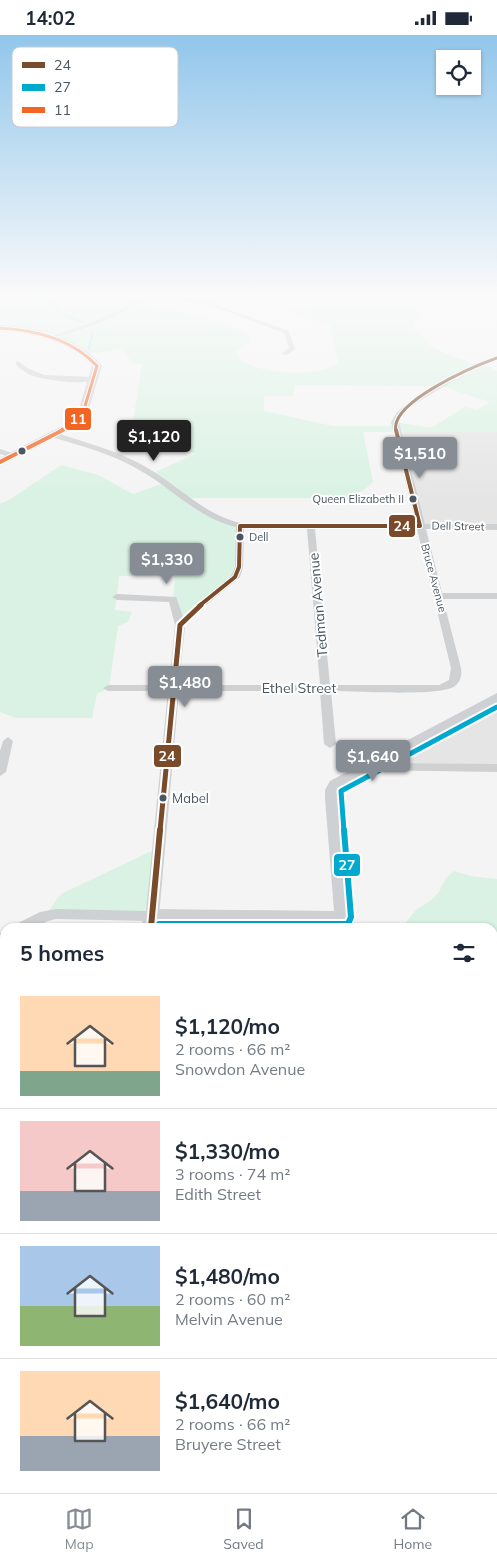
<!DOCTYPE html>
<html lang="en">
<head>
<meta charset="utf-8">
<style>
  :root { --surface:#fff; --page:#f2f2f3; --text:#1f2937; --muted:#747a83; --line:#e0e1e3; --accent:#868d94 }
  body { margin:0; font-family:Mulish,sans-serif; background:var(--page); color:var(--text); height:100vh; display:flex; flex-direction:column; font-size:19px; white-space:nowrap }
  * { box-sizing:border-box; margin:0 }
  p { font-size:16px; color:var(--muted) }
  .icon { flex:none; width:28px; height:28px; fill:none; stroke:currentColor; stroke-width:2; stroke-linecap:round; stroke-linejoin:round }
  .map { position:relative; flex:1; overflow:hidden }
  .sheet { position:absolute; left:0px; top:888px; width:498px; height:571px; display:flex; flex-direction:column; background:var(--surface); border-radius:15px 15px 0 0; box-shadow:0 1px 4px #0004 }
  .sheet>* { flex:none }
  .buttons { position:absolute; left:436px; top:15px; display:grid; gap:10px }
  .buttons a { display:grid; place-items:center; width:45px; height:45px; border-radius:0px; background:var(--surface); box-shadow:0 1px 4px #0004; font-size:25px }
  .price { position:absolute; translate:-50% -42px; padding:0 11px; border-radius:5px; background:var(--accent); color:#fff; font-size:16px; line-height:32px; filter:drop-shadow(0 1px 2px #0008) }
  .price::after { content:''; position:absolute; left:50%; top:30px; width:15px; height:11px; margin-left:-8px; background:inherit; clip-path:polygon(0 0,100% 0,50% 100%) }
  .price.on { background:#222; color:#fff }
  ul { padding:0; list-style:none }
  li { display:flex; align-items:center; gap:15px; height:125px; padding:0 20px }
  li+li { border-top:1px solid var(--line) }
  li span { display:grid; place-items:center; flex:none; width:140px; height:100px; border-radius:0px; color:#555 }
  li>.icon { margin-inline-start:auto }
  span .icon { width:60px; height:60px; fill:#fffc; stroke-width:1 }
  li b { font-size:21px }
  h2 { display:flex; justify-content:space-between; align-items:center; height:60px; padding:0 20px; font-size:21px }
  .status { display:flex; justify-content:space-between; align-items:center; height:35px; padding:0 25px; background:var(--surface); direction:ltr }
  .status svg { height:14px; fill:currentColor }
  .menu { display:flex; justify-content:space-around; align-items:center; height:70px; border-top:1px solid var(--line); background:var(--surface); font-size:14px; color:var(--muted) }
  .menu a { display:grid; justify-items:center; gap:2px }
  .menu .on { color:var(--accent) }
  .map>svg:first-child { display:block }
  .commercial { fill:#e8e7e3 }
  .education { fill:#e6e5e6 }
  .green { fill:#d9f2e3; fill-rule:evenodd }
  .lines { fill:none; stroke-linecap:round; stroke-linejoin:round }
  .stream { stroke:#aee2f0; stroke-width:2 }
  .street { fill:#ced0d2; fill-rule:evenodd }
  .secondary { fill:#ced0d4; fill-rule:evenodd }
  .bus-1-far3-casing { stroke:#fff; stroke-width:5 }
  .bus-1-far2-casing { stroke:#fff; stroke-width:6 }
  .bus-1-far1-casing { stroke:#fff; stroke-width:9 }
  .bus-1-casing { stroke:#fff; stroke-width:10 }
  .bus-2-far1-casing { stroke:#fff; stroke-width:9 }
  .bus-2-casing { stroke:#fff; stroke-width:10 }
  .bus-3-far1-casing { stroke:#fff; stroke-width:5 }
  .bus-3-casing { stroke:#fff; stroke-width:6 }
  .bus-1-far3 { stroke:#7a4b2a; stroke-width:3 }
  .bus-1-far2 { stroke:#7a4b2a; stroke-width:4 }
  .bus-1-far1 { stroke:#7a4b2a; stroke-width:5 }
  .bus-1 { stroke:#7a4b2a; stroke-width:6 }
  .bus-2-far1 { stroke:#00a9ce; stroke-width:5 }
  .bus-2 { stroke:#00a9ce; stroke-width:6 }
  .bus-3-far1 { stroke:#f26522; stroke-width:3 }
  .bus-3 { stroke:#f26522; stroke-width:4 }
  .bus-dot { fill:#4a5661; stroke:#fff; stroke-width:2 }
  .labels { text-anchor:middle; stroke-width:4; stroke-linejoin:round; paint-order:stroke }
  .far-bus-label { font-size:11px; fill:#4a5661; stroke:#fff; text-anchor:end }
  .far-street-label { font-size:11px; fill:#4a5661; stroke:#fff }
  .bus-label { font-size:13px; fill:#4a5661; stroke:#fff; text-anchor:start }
  .street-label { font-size:14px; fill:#4a5661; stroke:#fff }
  .key { fill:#fff; stroke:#c9ccd0; stroke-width:1 }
  .key-label { font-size:14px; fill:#4a5661 }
  .line-badge { stroke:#fff; stroke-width:2 }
  .badge-label { font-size:14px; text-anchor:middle; font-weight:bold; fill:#fff }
</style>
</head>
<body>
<div class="status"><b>14:02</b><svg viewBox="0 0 49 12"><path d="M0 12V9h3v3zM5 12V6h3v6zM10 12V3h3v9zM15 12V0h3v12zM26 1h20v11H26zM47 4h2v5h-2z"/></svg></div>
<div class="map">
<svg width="497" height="1458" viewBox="0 0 497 1458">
  <rect width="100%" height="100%" fill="#f4f4f4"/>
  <!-- commercial -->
  <path class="commercial" d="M152,881L250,882V892H151Z"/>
  <!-- education -->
  <path class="education" d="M325,260H497V261L477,268H326Z
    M397,397H497V493L421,491Z
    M497,664V733L369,732Z"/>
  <!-- green -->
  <path class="green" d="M0,260H162L176,262L164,269L153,267L146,271L197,280L243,297L250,300L249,307L236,316L238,323C245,327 252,331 259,333C275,338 327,342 338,327L330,290L280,275L326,271V268H413L420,285L414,288V292L432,312L449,320L477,330L480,328L497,336V397H363L373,447L365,454L357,458V463H184L216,485L239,491L237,537L179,590L173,564L175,541H119L115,575L132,577L128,587L118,591L109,653L97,659L92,683H16L0,677V469L9,465L61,430L98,440L133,459L164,448L151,439L195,419L154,404L165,397L133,387L142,329H134L121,314L86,320L51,304L0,293ZM294,350L441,351L490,367L477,375L465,372L430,393L396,387L395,391H333L264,376V361H294Z
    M158,813L151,879L47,878L61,859Z
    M454,836L470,841L497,844V1344L493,1385L492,892H402L416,875L430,866L439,857L446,843Z"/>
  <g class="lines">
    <!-- stream -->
    <path class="stream" d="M36,260L47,266L63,280L83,287
      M89,314L93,295"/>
    <!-- street -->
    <path class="street" d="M151,260H158L97,289L51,304L46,303L93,287Z
      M160,260H169L207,268L222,260H227L213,269L289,296L295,314L287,320L282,319L289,313L284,298L218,273Z
      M284,260H291L288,262Z
      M497,321V325L478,331L408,373L402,379L399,387L425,489H497V495L426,494L442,558H497V564H443L461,633C462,640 461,646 455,651C441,662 353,656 331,656L336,709L330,713L324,709L320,656H179L159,881L157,885L152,886L56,884L48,886L34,892H17L18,888L40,877L56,874L146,876L168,656H108L103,653L108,650H169L175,590L169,567L117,565L112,562L117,559L176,562L183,582L231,541L235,532L236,492C198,483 174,455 141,436C113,419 82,411 51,402V398H57C87,408 118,416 146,432C178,450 203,479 240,488L416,489L391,387L397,377L404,371L474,329ZM244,494H307L320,650H179L185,591L202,573L240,542L243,532ZM315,494H417L451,633L449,645L439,650H330Z
      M18,326L27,333L44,340L93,342L96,344C85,351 43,345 30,340C24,337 19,333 15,328Z
      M0,414L16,419L17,421L13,423L0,419Z
      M8,702L13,706L6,737L0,741V716L3,706Z
      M369,728L497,729V737L365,735L363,732Z
      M5,897V909L0,910V898Z"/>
    <!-- secondary -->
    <path class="secondary" d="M0,290C32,290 82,304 102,331L86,383L74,393L0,430V423L66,389L77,380L92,331C75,308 27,296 0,296Z
      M497,658V669L342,754L353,883L351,888L344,890L161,888L160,892H142L143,881L145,876L152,874L334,876L325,763V755L330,746Z
      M0,1389L5,1390V1418L0,1417Z
      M492,1402L497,1403V1431L492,1430Z
      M136,1454H164V1458H136Z"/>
    <defs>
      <path id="bus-1-far3" d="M396,396C389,367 475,331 497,323"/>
      <path id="bus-1-far2" d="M199,571L235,542L239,532L240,491H420L396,395"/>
      <path id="bus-1-far1" d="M160,796L180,590L201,570"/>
      <path id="bus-1" d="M151,892L160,795"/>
      <path id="bus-2-far1" d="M344,796L341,756L497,672"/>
      <path id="bus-2" d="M158,892L159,889H348L351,882L344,795"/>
      <path id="bus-3-far1" d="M0,293C36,295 72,304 97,331L82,381L60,396"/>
      <path id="bus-3" d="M0,427L63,395"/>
    </defs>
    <!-- bus-1-far3 casing -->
    <use href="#bus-1-far3" class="bus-1-far3-casing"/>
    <!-- bus-1-far2 casing -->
    <use href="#bus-1-far2" class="bus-1-far2-casing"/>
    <!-- bus-1-far1 casing -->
    <use href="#bus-1-far1" class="bus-1-far1-casing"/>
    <!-- bus-1 casing -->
    <use href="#bus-1" class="bus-1-casing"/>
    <!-- bus-2-far1 casing -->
    <use href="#bus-2-far1" class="bus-2-far1-casing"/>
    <!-- bus-2 casing -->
    <use href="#bus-2" class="bus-2-casing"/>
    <!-- bus-3-far1 casing -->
    <use href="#bus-3-far1" class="bus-3-far1-casing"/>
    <!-- bus-3 casing -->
    <use href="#bus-3" class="bus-3-casing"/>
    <!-- bus-1-far3 -->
    <use href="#bus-1-far3" class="bus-1-far3"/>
    <!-- bus-1-far2 -->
    <use href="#bus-1-far2" class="bus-1-far2"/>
    <!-- bus-1-far1 -->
    <use href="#bus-1-far1" class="bus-1-far1"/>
    <!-- bus-1 -->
    <use href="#bus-1" class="bus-1"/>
    <!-- bus-2-far1 -->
    <use href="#bus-2-far1" class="bus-2-far1"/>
    <!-- bus-2 -->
    <use href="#bus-2" class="bus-2"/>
    <!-- bus-3-far1 -->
    <use href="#bus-3-far1" class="bus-3-far1"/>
    <!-- bus-3 -->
    <use href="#bus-3" class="bus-3"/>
  </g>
  <!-- sky -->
  <linearGradient id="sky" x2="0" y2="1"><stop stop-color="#91c6eb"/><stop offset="0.56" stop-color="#fafafa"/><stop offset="1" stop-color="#fafafa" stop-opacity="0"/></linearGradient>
  <rect width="497" height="464" fill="url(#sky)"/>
  <!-- markers -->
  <g class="bus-dot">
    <circle cx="22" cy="416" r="4.5"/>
    <circle cx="413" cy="464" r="4.5"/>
    <circle cx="240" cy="502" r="4.5"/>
    <circle cx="163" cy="763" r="4.5"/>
  </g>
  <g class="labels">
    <!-- far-bus labels -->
    <g class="far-bus-label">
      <text x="404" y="468">Queen Elizabeth II</text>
      <text x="249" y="506" text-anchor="start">Dell</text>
    </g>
    <!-- far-street labels -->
    <g class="far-street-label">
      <text transform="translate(458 491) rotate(1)" y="4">Dell Street</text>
      <text transform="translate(434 543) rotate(75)" y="4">Bruce Avenue</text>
    </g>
    <!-- bus labels -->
    <g class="bus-label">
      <text x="172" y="768">Mabel</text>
    </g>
    <!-- street labels -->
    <g class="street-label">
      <text transform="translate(318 570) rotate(-95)" y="5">Tedman Avenue</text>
      <text x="299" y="658">Ethel Street</text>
    </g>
  </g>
  <!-- legend -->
  <rect x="12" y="12" width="166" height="80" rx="8" class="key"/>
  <rect x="22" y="27" width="23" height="6" fill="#7a4b2a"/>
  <rect x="22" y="49" width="23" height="7" fill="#00a9ce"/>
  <rect x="22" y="72" width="23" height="6" fill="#f26522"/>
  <g class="key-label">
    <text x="54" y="35">24</text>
    <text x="54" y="57">27</text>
    <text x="54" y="80">11</text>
  </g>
  <g class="line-badge">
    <rect x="64" y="372" width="28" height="24" rx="5" fill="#f26522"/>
    <rect x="388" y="479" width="28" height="24" rx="5" fill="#7a4b2a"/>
    <rect x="153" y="709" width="29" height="24" rx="5" fill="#7a4b2a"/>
    <rect x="333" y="818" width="28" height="24" rx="5" fill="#00a9ce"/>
  </g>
  <g class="badge-label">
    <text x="78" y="389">11</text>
    <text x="402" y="496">24</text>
    <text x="167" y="726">24</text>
    <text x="347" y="835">27</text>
  </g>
</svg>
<div class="buttons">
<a><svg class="icon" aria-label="locate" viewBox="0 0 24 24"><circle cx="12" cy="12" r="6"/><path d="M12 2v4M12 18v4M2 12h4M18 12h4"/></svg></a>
</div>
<b class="price on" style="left:154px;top:427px">$1,120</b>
<b class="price" style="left:420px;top:444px">$1,510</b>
<b class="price" style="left:167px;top:550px">$1,330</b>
<b class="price" style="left:185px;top:673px">$1,480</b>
<b class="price" style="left:373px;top:747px">$1,640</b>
<section class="sheet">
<h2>5 homes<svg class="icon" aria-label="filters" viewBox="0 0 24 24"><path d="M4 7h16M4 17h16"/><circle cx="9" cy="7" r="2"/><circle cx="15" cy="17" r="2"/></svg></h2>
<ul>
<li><span style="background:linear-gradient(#ffd9b3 75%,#7fa58c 0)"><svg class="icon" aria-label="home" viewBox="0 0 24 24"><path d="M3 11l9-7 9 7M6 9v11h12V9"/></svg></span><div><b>$1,120/mo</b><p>2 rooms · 66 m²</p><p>Snowdon Avenue</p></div></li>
<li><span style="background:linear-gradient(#f6c9c9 70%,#9aa5b1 0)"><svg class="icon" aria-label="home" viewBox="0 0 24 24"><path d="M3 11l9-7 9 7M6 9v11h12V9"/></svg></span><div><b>$1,330/mo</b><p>3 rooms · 74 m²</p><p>Edith Street</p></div></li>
<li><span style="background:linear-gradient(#a9c7e8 60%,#8fb573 0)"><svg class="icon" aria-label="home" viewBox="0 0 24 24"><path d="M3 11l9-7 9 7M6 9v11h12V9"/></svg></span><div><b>$1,480/mo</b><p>2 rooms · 60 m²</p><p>Melvin Avenue</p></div></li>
<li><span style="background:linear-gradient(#ffd9b3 65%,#9aa5b1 0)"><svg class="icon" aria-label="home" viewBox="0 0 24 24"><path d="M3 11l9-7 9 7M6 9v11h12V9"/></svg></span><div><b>$1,640/mo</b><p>2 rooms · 66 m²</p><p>Bruyere Street</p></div></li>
</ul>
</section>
</div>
<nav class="menu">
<a class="on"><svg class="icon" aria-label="map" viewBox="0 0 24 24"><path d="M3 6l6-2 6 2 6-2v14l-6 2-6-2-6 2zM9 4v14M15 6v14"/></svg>Map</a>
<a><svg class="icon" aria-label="saved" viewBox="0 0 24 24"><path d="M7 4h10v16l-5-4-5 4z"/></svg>Saved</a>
<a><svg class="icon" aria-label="home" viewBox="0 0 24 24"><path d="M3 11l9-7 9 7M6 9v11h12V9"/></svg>Home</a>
</nav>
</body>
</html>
